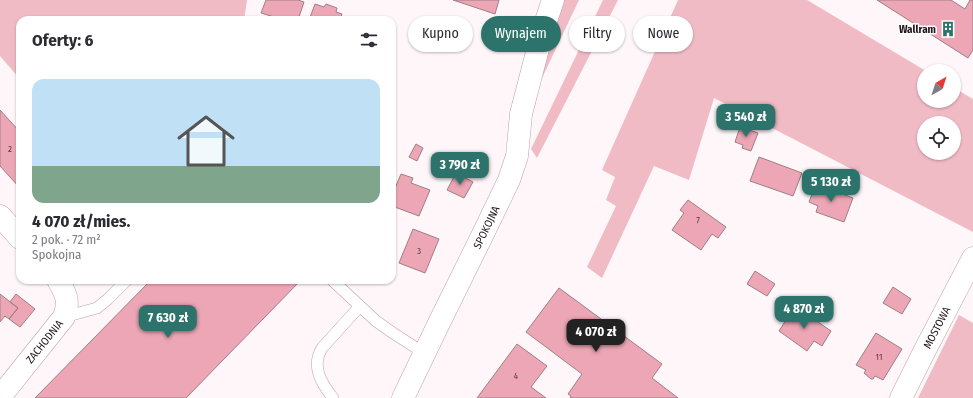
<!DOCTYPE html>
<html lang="pl">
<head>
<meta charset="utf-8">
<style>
  :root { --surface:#fff; --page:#f7f7f7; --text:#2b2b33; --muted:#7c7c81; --line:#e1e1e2; --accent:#2c746b }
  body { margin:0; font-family:"Fira Sans Condensed",sans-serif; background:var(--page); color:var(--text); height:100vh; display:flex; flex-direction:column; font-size:15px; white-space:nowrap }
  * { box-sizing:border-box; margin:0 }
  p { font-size:13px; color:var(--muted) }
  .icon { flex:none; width:22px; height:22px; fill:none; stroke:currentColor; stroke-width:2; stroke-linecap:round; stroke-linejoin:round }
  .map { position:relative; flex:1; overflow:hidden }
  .details { position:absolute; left:16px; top:16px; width:380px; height:268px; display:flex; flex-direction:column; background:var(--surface); border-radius:12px; box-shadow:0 1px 3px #0004 }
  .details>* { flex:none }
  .banner { position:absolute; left:408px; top:16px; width:380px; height:36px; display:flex; gap:8px }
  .needle { width:26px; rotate:39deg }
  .buttons { position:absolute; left:917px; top:64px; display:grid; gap:8px }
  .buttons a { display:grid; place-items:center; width:44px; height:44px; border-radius:50%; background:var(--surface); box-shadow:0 1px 3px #0004; font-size:20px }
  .price { position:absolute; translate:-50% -34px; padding:0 9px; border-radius:8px; background:var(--accent); color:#fff; font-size:13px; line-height:26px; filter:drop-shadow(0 1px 2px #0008) }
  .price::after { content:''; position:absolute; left:50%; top:24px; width:12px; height:9px; margin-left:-6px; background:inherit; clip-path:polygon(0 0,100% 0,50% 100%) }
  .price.selected { background:#222; color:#fff }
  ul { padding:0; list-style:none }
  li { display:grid; align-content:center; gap:8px; height:212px; padding:0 16px }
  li+li { border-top:1px solid var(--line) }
  li span { display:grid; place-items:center; height:124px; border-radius:12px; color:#555 }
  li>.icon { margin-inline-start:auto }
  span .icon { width:72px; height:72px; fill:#fffc; stroke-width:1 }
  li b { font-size:17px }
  h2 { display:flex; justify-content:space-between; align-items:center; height:48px; padding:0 16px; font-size:17px }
  .tag { padding:0 14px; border-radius:18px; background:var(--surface); box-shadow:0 1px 3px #0004; font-size:14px; line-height:36px }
  .tag.selected { background:var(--accent); color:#fff }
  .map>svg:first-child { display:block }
  .green { fill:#f1bbc6; fill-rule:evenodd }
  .building { fill:#eda6b6; stroke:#9f7f85 }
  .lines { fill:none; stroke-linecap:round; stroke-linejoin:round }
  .lane-casing { stroke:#c1a0a7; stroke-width:12 }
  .street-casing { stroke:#c1a0a7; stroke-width:23 }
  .lane { stroke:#fff; stroke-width:11 }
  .street { stroke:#fff; stroke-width:22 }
  .labels { text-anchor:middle; stroke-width:3; stroke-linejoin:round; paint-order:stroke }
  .number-label { font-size:9px; fill:#553a40 }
  .poi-label { font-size:11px; font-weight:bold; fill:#221619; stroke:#fff; text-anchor:end }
  .street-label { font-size:11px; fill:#221619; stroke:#fff }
</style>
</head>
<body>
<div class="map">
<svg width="973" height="398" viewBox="0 0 973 398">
  <rect width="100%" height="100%" fill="#fef6f8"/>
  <!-- green -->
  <path class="green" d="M0,0H247L244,20H20V79L0,56Z
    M563,0H579L525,114Z
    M603,0H618L537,158L531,149Z
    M678,0H807L926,71H924V101H954V88L973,99V232L714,98L689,180L654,166L602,278L587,267L616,206L606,200L615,177L602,170ZM924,123H954V153H924Z
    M959,315L973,323V398H918Z"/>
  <!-- building -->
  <path class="building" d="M266,0H298L304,2L298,20H284L261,13Z
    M453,0H499L495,14Z
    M877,0H951L965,9L970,0H973V50L968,58Z
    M315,4L324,7L326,4L337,8L336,12L342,14L340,20H309Z
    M0,110L20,132V188L0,166Z
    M740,127L758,133L751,151L742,148L743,145L735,142Z
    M416,144L423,148L417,161L409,157Z
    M759,157L802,173L793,196L750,181Z
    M456,173L473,182L464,198L447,190Z
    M401,174L413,178L411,183L430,190L419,216L392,206V195Z
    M816,184L853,198L844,222L816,212L818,206L809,202Z
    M688,200L726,227L718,238L712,234L701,250L672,230L684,213L680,210Z
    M413,229L439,239L425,273L399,263Z
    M755,271L775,284L767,296L747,284Z
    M151,280H301L186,398H35Z
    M893,287L911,299L902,314L883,303Z
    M559,288L662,364L652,378L678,398H570L571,396L568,394L582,374L526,332Z
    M0,294L18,308L9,319L5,316L0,322Z
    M16,294L35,309L20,327L9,319L18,308L10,302Z
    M795,306L831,331L822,346L814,341L807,351L779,331Z
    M876,333L902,349L883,380L875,376L873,379H871L864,373L866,370L856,365Z
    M517,344L547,366L531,387L546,398H477Z"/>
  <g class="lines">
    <defs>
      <path id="lane" d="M332,280L376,321L393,333L424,353
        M64,317L97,308L108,299L127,280
        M333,398C321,383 311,366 322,348L360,306"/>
      <g id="street">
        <path d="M0,216L20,238"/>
        <path id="s1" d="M0,397L64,317C70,301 66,294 58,280"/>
        <path id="s2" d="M403,398L439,323L482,236L509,180L517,156L521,114L542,33L553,0"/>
        <path id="s3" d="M901,398L925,350L973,258"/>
      </g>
    </defs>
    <!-- lane casing -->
    <use href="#lane" class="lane-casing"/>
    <!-- street casing -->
    <use href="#street" class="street-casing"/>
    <!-- lane -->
    <use href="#lane" class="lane"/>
    <!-- street -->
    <use href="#street" class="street"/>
  </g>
  <!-- icons -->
  <defs>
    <symbol id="building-bare" viewBox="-9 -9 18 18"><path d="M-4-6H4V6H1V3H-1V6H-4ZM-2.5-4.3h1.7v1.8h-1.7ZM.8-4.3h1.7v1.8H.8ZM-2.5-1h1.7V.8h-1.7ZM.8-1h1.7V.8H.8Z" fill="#2c746b" stroke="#fff" stroke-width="2.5" paint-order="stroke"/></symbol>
  </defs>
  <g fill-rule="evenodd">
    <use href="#building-bare" x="937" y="18" width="22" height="22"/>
  </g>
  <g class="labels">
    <!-- number labels -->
    <g class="number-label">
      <text x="10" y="152">2</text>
      <text x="698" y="223">7</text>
      <text x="419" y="254">3</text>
      <text x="879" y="360">11</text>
      <text x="516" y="379">4</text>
    </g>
    <!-- poi labels -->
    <g class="poi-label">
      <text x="936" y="33">Wallram</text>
    </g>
    <!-- street labels -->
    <g class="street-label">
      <text dy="4" stroke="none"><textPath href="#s2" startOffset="190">SPOKOJNA</textPath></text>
      <text dy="4" stroke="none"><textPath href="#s3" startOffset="79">MOSTOWA</textPath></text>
      <text dy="4" stroke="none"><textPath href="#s1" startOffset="71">ZACHODNIA</textPath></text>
    </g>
  </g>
</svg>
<div class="buttons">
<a><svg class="needle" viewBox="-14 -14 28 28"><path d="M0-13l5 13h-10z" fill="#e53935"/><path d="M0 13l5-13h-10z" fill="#7c7c81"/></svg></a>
<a><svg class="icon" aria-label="locate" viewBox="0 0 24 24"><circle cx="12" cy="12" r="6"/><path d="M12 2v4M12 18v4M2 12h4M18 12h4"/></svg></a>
</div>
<b class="price" style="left:746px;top:138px">3 540 zł</b>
<b class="price" style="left:460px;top:186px">3 790 zł</b>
<b class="price" style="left:831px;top:203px">5 130 zł</b>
<b class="price" style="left:804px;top:330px">4 870 zł</b>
<b class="price" style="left:168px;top:339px">7 630 zł</b>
<b class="price selected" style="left:596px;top:353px">4 070 zł</b>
<div class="banner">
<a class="tag">Kupno</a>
<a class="tag selected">Wynajem</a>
<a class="tag">Filtry</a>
<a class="tag">Nowe</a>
</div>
<section class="details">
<h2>Oferty: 6<svg class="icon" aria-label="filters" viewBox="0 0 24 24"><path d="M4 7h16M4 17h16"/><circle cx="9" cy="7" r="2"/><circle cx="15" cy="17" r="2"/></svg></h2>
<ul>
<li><span style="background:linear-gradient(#bfe0f5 70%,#7fa58c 0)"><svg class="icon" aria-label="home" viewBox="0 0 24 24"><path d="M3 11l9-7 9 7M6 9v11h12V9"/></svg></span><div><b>4 070 zł/mies.</b><p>2 pok. · 72 m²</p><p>Spokojna</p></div></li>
</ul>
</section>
</div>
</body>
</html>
